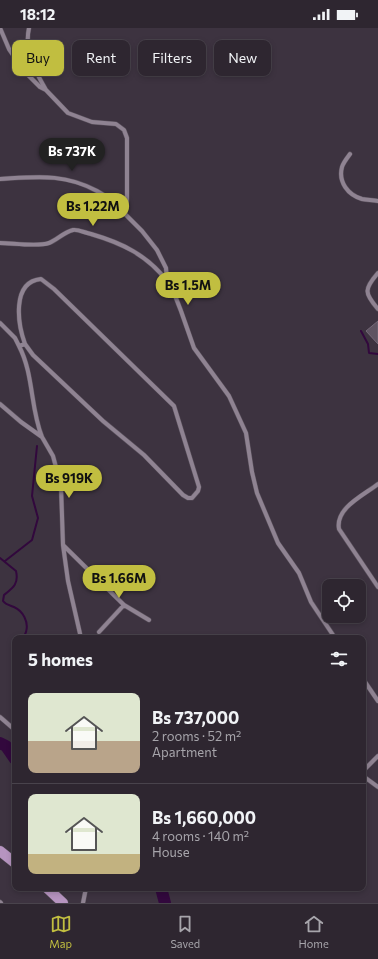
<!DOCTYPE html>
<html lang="en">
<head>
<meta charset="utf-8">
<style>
  :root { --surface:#2e2630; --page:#3a323c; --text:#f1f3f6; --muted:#a7a5ab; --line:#49434c; --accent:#c1be40 }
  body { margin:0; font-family:Commissioner,sans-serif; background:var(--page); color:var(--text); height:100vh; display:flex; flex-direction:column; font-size:15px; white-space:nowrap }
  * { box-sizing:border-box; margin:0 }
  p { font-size:13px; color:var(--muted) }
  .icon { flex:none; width:22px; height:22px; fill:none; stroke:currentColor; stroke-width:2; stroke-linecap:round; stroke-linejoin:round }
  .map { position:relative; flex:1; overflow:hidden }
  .drawer { position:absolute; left:12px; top:607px; width:354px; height:256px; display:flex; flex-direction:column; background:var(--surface); border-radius:8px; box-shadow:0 2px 6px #0003,0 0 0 1px var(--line) }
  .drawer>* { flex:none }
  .banner { position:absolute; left:12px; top:12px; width:354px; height:36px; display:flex; gap:8px }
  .fabs { position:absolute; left:322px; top:551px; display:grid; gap:8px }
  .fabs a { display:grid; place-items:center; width:44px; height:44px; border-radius:8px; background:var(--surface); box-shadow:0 2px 6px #0003,0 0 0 1px var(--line); font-size:20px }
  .price { position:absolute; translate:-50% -34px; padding:0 9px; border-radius:14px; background:var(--accent); color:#111; font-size:13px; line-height:26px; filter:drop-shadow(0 1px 2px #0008) }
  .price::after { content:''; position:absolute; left:50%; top:24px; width:12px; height:9px; margin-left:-6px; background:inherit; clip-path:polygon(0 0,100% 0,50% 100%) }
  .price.on { background:#222; color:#fff }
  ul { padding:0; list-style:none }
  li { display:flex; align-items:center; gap:12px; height:100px; padding:0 16px }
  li+li { border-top:1px solid var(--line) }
  li span { display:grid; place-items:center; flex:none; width:112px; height:80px; border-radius:8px; color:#555 }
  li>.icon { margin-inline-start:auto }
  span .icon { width:48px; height:48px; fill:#fffc; stroke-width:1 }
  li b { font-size:17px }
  h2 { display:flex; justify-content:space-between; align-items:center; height:48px; padding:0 16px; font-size:17px }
  .chip { padding:0 14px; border-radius:8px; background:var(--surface); box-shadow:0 2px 6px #0003,0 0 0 1px var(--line); font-size:14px; line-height:36px }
  .chip.on { background:var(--accent); color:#111 }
  .status { display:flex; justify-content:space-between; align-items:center; height:28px; padding:0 20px; background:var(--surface); direction:ltr }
  .status svg { height:11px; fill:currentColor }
  .dock { display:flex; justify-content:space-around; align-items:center; height:56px; border-top:1px solid var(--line); background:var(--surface); font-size:11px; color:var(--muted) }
  .dock a { display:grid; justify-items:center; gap:2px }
  .dock .on { color:var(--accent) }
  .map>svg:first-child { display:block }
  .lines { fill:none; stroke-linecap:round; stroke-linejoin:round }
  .stream { stroke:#32083d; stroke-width:2 }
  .river { stroke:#32083d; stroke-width:12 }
  .building { fill:#5f5462; stroke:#766b7a }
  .street-casing { stroke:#5a515c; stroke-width:5 }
  .primary-casing { stroke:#5a515c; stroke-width:11 }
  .street { stroke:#8f8392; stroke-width:4 }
  .primary { stroke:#b694c0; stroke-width:10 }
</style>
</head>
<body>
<div class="status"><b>18:12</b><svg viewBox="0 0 49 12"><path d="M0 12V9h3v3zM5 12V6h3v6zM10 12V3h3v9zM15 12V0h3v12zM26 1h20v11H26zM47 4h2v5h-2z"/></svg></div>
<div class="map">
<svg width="378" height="875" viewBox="0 0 378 875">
  <rect width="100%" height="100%" fill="#3d3340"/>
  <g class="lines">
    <!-- stream -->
    <path class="stream" d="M361,303L368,316L369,325L378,326
      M0,530L16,543C19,556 13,560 4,567L3,573C6,577 9,577 14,579C23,583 29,594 26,604C25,606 24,608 24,610
      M5,533L32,512L38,490L32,468L37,418"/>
    <!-- river -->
    <path class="river" d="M0,715L6,718L15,731
      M161,860L165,875"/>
  </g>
  <!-- building -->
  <path class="building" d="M378,293V316L366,303Z"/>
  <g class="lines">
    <defs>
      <path id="street" d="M0,0L9,21L24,43L40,59L46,62L68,85L92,94L116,96L124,102L127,110V171L125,186L142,203L157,222L166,240L167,253L174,265L181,283L194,320L229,368L246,405L252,444L257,465L278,515L299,545L311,574L335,610
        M29,0C24,22 35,43 46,62
        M350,126C347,130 343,135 342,139C338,154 348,167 362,171C367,172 373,172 378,173
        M0,151C36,149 64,145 97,163C108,169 117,175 125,186
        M0,215C12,215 38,219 49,215C57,212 64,204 73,202C78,201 85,205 91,206C122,215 147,227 167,253
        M378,245C364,261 364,265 378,281
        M0,295L15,310L19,318
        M25,316C18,297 11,254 41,251L54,261L174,378L199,459L198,463L192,470H188L183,467L144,427L103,393L33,327L25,316L19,318C34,347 30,379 42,409
        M0,376L21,394L42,409L53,428L61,458L63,517L124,577
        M378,456C364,467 335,480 339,501L378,559
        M63,517L68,553L81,610
        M99,604L124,577L149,592
        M363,651L378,673
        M0,689L15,702
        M363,743L378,728
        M363,748L378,759
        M0,874L1,875
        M83,875L86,860"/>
      <path id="primary" d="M0,823L15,835
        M47,860L63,875"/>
    </defs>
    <!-- street casing -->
    <use href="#street" class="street-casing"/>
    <!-- primary casing -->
    <use href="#primary" class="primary-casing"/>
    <!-- street -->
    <use href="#street" class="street"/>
    <!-- primary -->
    <use href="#primary" class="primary"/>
  </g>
</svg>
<div class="fabs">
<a><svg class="icon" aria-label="locate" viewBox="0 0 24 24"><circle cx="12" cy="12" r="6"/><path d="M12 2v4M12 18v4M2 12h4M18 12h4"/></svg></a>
</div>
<b class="price on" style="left:72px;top:144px">Bs 737K</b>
<b class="price" style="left:93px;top:199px">Bs 1.22M</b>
<b class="price" style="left:188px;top:278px">Bs 1.5M</b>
<b class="price" style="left:69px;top:471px">Bs 919K</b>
<b class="price" style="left:119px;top:571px">Bs 1.66M</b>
<div class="banner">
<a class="chip on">Buy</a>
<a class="chip">Rent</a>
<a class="chip">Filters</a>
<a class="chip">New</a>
</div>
<section class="drawer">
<h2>5 homes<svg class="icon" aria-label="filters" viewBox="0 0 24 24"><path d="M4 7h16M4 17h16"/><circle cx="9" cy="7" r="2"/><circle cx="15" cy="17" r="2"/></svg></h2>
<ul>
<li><span style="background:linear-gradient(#dfe7d0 60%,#b9a48a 0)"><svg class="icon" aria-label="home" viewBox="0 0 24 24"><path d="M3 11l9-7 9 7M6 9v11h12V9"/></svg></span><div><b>Bs 737,000</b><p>2 rooms · 52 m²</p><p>Apartment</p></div></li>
<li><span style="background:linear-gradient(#dfe7d0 75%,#c2b280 0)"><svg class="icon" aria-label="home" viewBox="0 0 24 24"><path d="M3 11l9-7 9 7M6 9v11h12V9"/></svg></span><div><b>Bs 1,660,000</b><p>4 rooms · 140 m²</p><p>House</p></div></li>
</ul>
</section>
</div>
<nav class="dock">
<a class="on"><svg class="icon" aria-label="map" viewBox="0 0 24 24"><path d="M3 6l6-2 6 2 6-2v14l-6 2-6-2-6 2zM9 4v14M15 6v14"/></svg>Map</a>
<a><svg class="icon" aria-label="saved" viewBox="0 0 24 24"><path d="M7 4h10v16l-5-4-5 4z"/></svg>Saved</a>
<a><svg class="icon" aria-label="home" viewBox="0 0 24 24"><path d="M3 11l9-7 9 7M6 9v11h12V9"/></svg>Home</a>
</nav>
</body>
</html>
